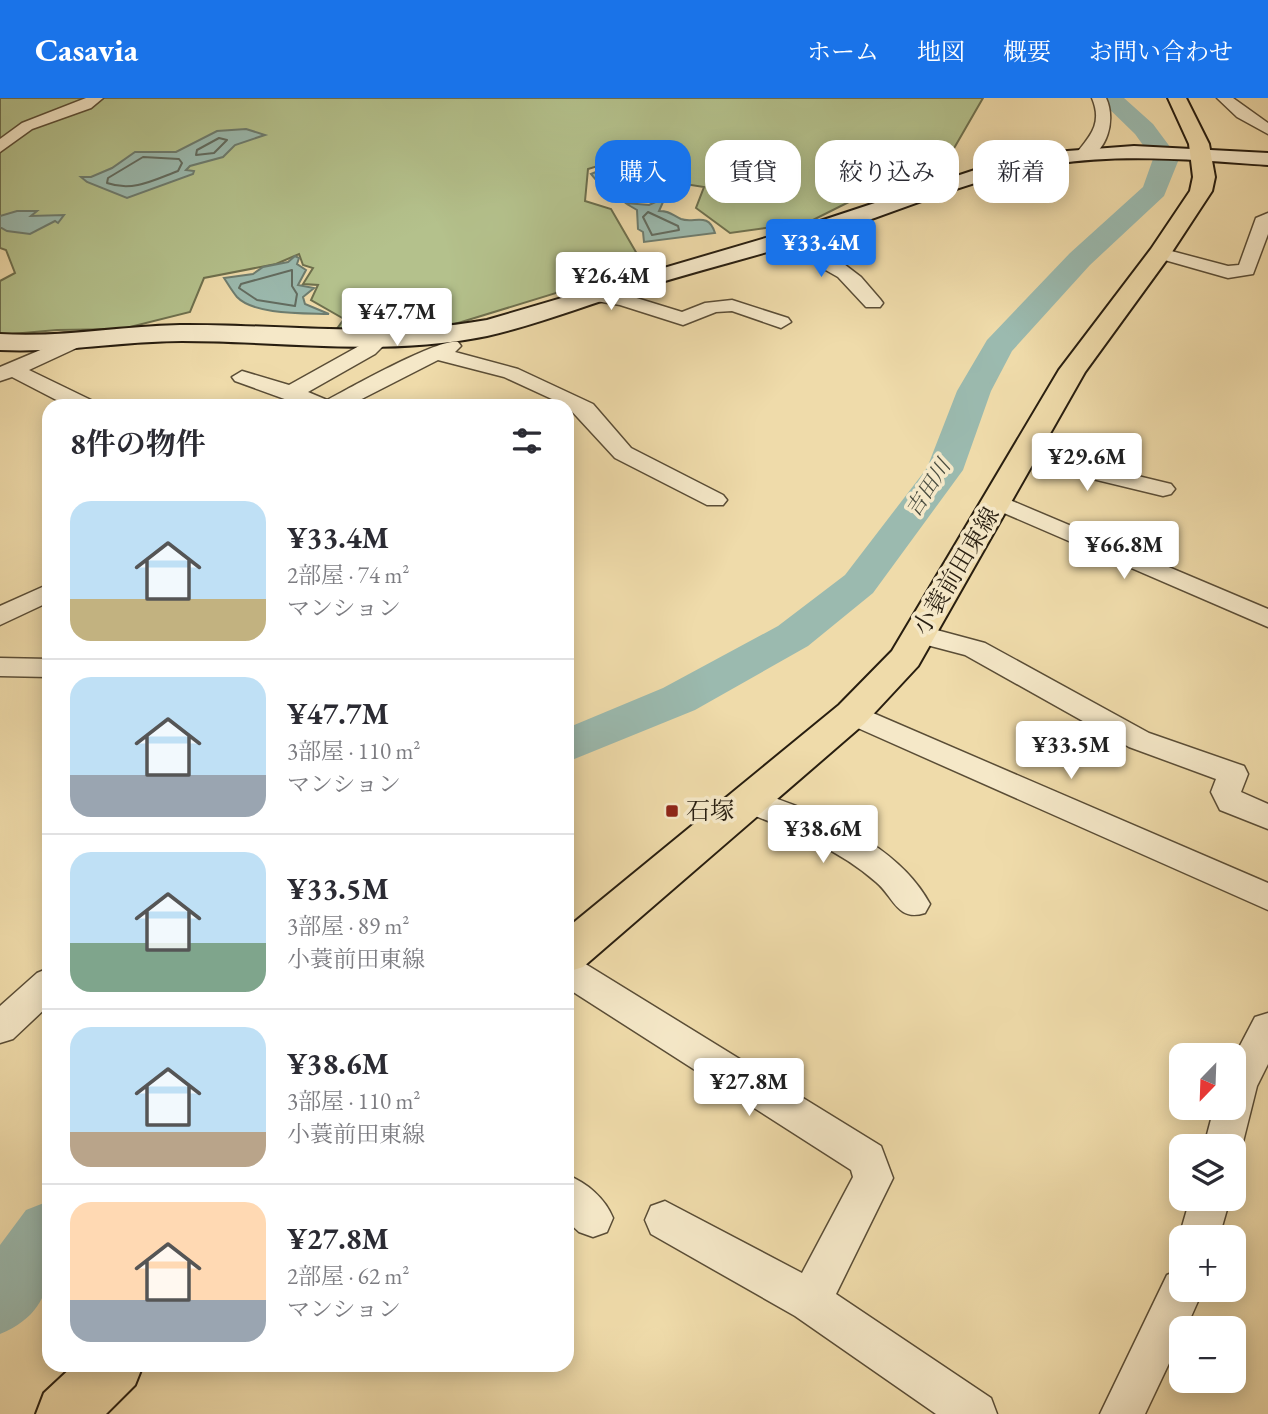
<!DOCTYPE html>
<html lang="ja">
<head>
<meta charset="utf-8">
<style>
  :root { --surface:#fff; --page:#f2f2f3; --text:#2b2b33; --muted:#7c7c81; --line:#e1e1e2; --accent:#1a73e8 }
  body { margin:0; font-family:"EB Garamond","Noto Serif JP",serif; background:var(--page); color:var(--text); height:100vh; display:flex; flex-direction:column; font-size:26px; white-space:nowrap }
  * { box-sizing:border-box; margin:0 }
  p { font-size:23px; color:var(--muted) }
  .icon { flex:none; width:38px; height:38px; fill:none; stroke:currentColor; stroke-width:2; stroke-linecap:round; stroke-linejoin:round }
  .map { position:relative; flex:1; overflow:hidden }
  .drawer { position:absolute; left:42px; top:301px; width:532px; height:973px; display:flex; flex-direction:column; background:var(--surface); border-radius:21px; box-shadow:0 4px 18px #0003 }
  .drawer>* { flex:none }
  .guide { position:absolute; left:595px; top:42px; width:567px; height:63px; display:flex; gap:14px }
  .needle { width:46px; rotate:203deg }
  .buttons { position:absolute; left:1169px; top:945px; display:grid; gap:14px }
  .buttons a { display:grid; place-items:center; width:77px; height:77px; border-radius:14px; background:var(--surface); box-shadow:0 4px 18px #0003; font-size:35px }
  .price { position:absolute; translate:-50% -60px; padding:0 16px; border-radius:7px; background:#fff; color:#222; font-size:23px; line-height:46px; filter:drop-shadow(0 2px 4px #0008) }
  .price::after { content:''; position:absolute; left:50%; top:42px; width:21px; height:16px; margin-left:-10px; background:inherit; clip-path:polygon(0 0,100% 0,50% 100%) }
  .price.on { background:var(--accent); color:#fff }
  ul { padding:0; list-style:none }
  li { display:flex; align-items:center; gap:21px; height:175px; padding:0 28px }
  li+li { border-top:2px solid var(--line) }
  li span { display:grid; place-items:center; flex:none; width:196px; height:140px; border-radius:21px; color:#555 }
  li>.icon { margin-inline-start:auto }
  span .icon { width:84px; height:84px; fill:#fffc; stroke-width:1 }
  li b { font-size:30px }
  h2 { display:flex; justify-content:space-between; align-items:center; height:84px; padding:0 28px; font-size:30px }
  .pill { padding:0 24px; border-radius:21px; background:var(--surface); box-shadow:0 4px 18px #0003; font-size:24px; line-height:63px }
  .pill.on { background:var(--accent); color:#fff }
  header { display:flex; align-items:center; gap:42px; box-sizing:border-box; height:98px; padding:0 35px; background:var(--accent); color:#fff }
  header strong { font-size:33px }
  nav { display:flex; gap:38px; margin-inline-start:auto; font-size:24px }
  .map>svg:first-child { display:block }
  .green { fill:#b4c18c; stroke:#6e704e; stroke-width:2 }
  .water { fill:#9bbaaf; stroke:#6d7c6f; stroke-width:2 }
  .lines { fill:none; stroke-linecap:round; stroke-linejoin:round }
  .shore { stroke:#626c60; stroke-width:2 }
  .river { fill:#9bbaaf; fill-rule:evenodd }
  .street-casing { stroke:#5a4d36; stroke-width:3 }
  .secondary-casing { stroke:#281e10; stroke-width:4 }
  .primary-casing { stroke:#281e10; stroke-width:4 }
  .street { fill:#f5e8c8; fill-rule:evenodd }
  .secondary { fill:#f5e8c8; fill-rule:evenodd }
  .primary { fill:#efdbaa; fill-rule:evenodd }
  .poi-dot { fill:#8f2418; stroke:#f5e8c8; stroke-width:2.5 }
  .labels { text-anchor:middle; stroke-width:7; stroke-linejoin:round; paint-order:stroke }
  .far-water-label { font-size:21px; font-style:italic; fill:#4a4d40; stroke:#f5e8c8 }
  .street-label { font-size:24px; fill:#281e10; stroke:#f5e8c8 }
  .poi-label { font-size:24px; fill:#281e10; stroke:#f5e8c8; text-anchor:start }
</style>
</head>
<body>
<header>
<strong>Casavia</strong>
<nav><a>ホーム</a><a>地図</a><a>概要</a><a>お問い合わせ</a></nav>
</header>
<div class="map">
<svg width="1268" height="1316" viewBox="0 0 1268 1316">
  <rect width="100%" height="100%" fill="#efdbaa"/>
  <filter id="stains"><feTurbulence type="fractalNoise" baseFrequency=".00286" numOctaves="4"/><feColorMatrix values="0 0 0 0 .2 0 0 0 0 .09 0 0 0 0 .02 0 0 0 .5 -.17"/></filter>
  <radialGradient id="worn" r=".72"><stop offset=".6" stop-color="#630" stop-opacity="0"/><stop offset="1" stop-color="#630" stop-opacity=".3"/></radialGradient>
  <!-- green -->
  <path class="green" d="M0,0H983L953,52L809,124L730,135L696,110L704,89L659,82L658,58L640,55L588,71L585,103L611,111L644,168L432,233L333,236L344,221L311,202L318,187L303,186L313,170L303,167L299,156L276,166L204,180L190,214L122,231L57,232L0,237V183L15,175L6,152L0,150Z"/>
  <!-- water -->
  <path class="water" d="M246,31L265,37L235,47L223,59L190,68L186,72L194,73L193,76L127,100L87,84L81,79H91L112,70L135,54H176L217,33Z
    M616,57H631L644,61L638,64L639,67L634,71L635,75L646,77L644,80L596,82L591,76L601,72L597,65Z
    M660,102L663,104L659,113C670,113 672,117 681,121C694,126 708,113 715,135L644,144L643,134L638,131L637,112L625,105L649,107Z
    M17,113H37L31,118L64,117L58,125L55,123L30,136L7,133L0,129V118Z
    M295,158L299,160L297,166L306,172L298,187L314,190L303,199L305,206L329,216C305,215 254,217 237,199C232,193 228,186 224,180L253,176L263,169L288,164Z"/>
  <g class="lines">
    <!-- shore -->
    <path class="shore" d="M219,40L227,42L214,55L196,57L197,52Z
      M143,59L179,61L182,65L178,73C154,82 133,94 107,85L108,80Z
      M648,114L678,128L679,132L652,137L643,119Z
      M292,172V188L297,196L295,208L257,202L239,190L241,186Z"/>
    <!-- river -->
    <path class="river" d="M1098,0H1124L1153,26L1179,61L1164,98L1090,167L1012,253L991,293L963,372L873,495L808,548L695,612L567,664V630L663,590L778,528L845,477L927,370L957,293L987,242L1070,155L1143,89L1153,61L1135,36Z
      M49,1103C49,1160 63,1210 0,1236V1147L26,1112Z"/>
    <defs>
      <path id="street" d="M86,0H103L91,10L32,31L0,54V41L22,25Z
        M1092,0H1106C1116,21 1108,55 1083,62L1075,57C1090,38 1103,26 1092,0Z
        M1217,0H1233L1268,25V36L1237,19Z
        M1268,115V136L1253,176L1228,180L1154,159L1151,155L1160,150L1228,168L1239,167L1256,120Z
        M784,136L840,163L861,179L880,201L883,205L880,209H866L838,179L778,145L775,141Z
        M591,191L630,198L682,214L705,205L732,202L788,220L791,224L781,230L732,213L716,214L683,227L620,207L584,201L581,197Z
        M76,237L83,239L86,243L83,247L29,272L93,303L96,308H68L12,279L0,283V269Z
        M377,238L387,244L375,256L308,294L327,302C350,290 440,239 458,244L461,248L455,254L518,271L593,306L631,350L723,397L727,402L723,407H707L615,360L567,308L504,279L438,262L348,308H304L235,283L232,279L242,273L289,287Z
        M1022,350L1171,386L1175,391L1171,396L1163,398L1014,362L1011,357L1014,352Z
        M998,397L1268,511V529L990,409L986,404L990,399Z
        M49,486V504L0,527V508Z
        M918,527L985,545L1149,635L1244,668L1248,676L1241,694L1268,706V731L1220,712L1211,694L1216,681L1129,649L965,557L908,542L905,536L908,530Z
        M0,560L49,561V579L0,578Z
        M852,606L1268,785V812L842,623L838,616L842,609Z
        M749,692C813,711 897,744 930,806L925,815C897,824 894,799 876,784C837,750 786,730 738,711L734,703L738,695Z
        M567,858L579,862L881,1048L893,1080L836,1196L991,1300L997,1316H936L795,1218L651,1136L645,1122L651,1108L665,1103L802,1175L853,1079L851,1072L567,890Z
        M49,870V907L13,941L0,945V908L37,875Z
        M1268,915V966L1257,988L1242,1048L1234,1062V1048H1204L1214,1010H1234V959L1255,919Z
        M567,1077C587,1085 605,1100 613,1120L607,1134L593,1139L579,1134L567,1123Z
        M1190,1101H1230L1219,1139H1181V1145L1179,1139Z
        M1181,1171V1192H1203L1186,1230H1181V1240L1145,1316H1100L1167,1177Z"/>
      <path id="secondary" d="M1134,48L1268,55V67C1197,62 1124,55 1054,66C985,77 920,104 855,127C785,151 713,168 642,190C591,205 540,226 487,238C385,259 284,243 182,243C121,243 61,255 0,252V236C61,240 120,228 180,227C286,226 380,241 487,222L793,132L987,68L1054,54Z"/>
      <path id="primary" d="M1168,0H1186L1209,46L1215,79L1212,93L1168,160L1085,274L918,568L865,625L583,869L567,874V830L839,607L892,553L1059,272L1151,151L1190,93L1193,79L1189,46Z
        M74,1267H143L135,1287L106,1316H36L44,1295Z"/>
    </defs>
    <!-- street casing -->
    <use href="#street" class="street-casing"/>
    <!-- secondary casing -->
    <use href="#secondary" class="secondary-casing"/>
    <!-- primary casing -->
    <use href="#primary" class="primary-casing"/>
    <!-- street -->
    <use href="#street" class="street"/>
    <!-- secondary -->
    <use href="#secondary" class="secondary"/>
    <!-- primary -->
    <use href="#primary" class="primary"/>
  </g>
  <!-- markers -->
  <rect class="poi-dot" x="665" y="706" width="14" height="14" rx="3.5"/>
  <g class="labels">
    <!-- far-water labels -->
    <g class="far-water-label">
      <text transform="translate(928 390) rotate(-57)" y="7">吉田川</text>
    </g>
    <!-- street labels -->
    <g class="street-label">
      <text transform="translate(956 473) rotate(-59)" y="8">小蓑前田東線</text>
    </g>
    <!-- poi labels -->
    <g class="poi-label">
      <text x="686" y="721">石塚</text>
    </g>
  </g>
  <rect width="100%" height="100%" filter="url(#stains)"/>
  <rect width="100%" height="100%" fill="url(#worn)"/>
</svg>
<div class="buttons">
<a><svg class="needle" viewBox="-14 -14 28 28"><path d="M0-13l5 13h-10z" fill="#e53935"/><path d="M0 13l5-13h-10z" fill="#7c7c81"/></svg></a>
<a><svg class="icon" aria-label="layers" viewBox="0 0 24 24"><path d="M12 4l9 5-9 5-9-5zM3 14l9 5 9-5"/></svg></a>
<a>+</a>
<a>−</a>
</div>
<b class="price on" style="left:821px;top:181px">¥33.4M</b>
<b class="price" style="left:611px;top:214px">¥26.4M</b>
<b class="price" style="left:397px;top:250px">¥47.7M</b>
<b class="price" style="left:1087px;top:395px">¥29.6M</b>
<b class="price" style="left:1124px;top:483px">¥66.8M</b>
<b class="price" style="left:1071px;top:683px">¥33.5M</b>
<b class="price" style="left:823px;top:767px">¥38.6M</b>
<b class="price" style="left:749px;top:1020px">¥27.8M</b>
<div class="guide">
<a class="pill on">購入</a>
<a class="pill">賃貸</a>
<a class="pill">絞り込み</a>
<a class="pill">新着</a>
</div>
<section class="drawer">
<h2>8件の物件<svg class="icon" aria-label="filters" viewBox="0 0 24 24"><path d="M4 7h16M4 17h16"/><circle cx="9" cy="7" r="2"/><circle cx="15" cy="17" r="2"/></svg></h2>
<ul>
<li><span style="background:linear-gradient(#bfe0f5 70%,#c2b280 0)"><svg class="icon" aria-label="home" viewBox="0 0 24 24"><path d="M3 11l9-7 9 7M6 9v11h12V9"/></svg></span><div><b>¥33.4M</b><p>2部屋 · 74 m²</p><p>マンション</p></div></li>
<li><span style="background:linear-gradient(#bfe0f5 70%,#9aa5b1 0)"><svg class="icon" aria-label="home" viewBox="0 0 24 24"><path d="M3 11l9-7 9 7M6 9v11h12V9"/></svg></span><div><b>¥47.7M</b><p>3部屋 · 110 m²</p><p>マンション</p></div></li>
<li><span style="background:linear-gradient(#bfe0f5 65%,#7fa58c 0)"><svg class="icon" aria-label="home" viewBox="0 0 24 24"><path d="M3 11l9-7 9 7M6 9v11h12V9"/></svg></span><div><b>¥33.5M</b><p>3部屋 · 89 m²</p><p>小蓑前田東線</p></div></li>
<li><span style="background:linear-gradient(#bfe0f5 75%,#b9a48a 0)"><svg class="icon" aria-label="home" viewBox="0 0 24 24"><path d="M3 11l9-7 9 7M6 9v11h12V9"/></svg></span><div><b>¥38.6M</b><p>3部屋 · 110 m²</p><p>小蓑前田東線</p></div></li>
<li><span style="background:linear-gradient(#ffd9b3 70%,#9aa5b1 0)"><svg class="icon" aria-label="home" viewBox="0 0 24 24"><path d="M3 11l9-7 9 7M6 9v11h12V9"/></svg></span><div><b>¥27.8M</b><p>2部屋 · 62 m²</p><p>マンション</p></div></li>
</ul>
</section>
</div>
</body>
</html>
